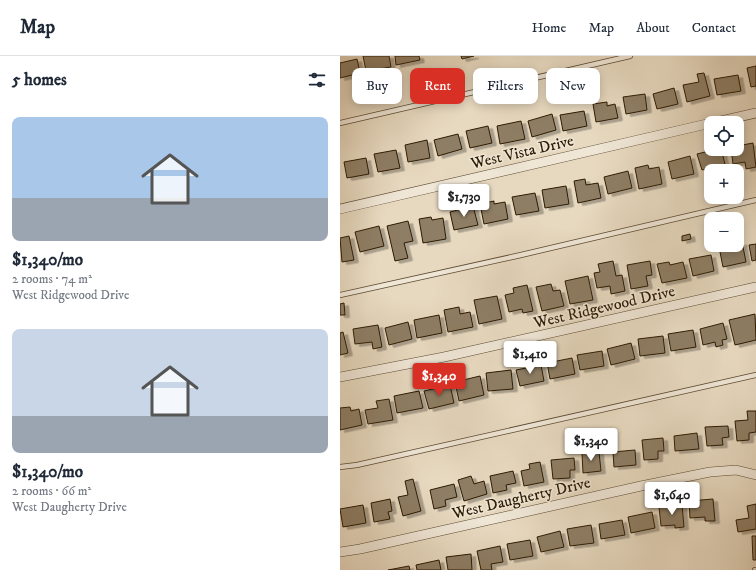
<!DOCTYPE html>
<html lang="en">
<head>
<meta charset="utf-8">
<style>
  :root { --surface:#fff; --page:#f6f6f7; --text:#1f2937; --muted:#747a83; --line:#e0e1e3; --accent:#d93025 }
  body { margin:0; font-family:"IM FELL DW Pica",serif; background:var(--page); color:var(--text); height:100vh; display:flex; flex-direction:column; font-size:15px; white-space:nowrap }
  * { box-sizing:border-box; margin:0 }
  p { font-size:13px; color:var(--muted) }
  .icon { flex:none; width:22px; height:22px; fill:none; stroke:currentColor; stroke-width:2; stroke-linecap:round; stroke-linejoin:round }
  .map { position:relative; flex:1; overflow:hidden }
  .side { display:flex; flex-direction:column; background:var(--surface); width:340px }
  .side>* { flex:none }
  .banner { position:absolute; left:12px; top:12px; width:344px; height:36px; display:flex; gap:8px }
  .fabs { position:absolute; left:364px; top:60px; display:grid; gap:8px }
  .fabs a { display:grid; place-items:center; width:40px; height:40px; border-radius:8px; background:var(--surface); box-shadow:0 2px 10px #0003; font-size:20px }
  .price { position:absolute; translate:-50% -34px; padding:0 9px; border-radius:4px; background:#fff; color:#222; font-size:13px; line-height:26px; filter:drop-shadow(0 1px 2px #0008) }
  .price::after { content:''; position:absolute; left:50%; top:24px; width:12px; height:9px; margin-left:-6px; background:inherit; clip-path:polygon(0 0,100% 0,50% 100%) }
  .price.current { background:var(--accent); color:#fff }
  ul { padding:0; list-style:none }
  li { display:grid; align-content:center; gap:8px; height:212px; padding:0 12px }
  li span { display:grid; place-items:center; height:124px; border-radius:8px; color:#555 }
  li>.icon { margin-inline-start:auto }
  span .icon { width:72px; height:72px; fill:#fffc; stroke-width:1 }
  li b { font-size:17px }
  h2 { display:flex; justify-content:space-between; align-items:center; height:48px; padding:0 12px; font-size:17px }
  .chip { padding:0 14px; border-radius:8px; background:var(--surface); box-shadow:0 2px 10px #0003; font-size:14px; line-height:36px }
  .chip.current { background:var(--accent); color:#fff }
  header { display:flex; align-items:center; gap:24px; box-sizing:border-box; height:56px; padding:0 20px; background:var(--surface); border-bottom:1px solid var(--line) }
  header strong { font-size:19px }
  nav { display:flex; gap:22px; margin-inline-start:auto; font-size:14px }
  main { display:flex; flex:1; min-height:0 }
  .map>svg:first-child { display:block }
  .building { fill:#8e7e65; stroke:#2d1b02; filter:url(#shadow) }
  .lines { fill:none; stroke-linecap:round; stroke-linejoin:round }
  .lane-casing { stroke:#5c4a32; stroke-width:6 }
  .street-casing { stroke:#5c4a32; stroke-width:10 }
  .lane { stroke:#efe6d6; stroke-width:4.5 }
  .street { stroke:#efe6d6; stroke-width:9 }
  .labels { text-anchor:middle; stroke-width:3; stroke-linejoin:round; paint-order:stroke }
  .street-label { font-size:16px; fill:#2d1b02; stroke:#efe6d6 }
</style>
</head>
<body>
<header>
<strong>Map</strong>
<nav><a>Home</a><a>Map</a><a>About</a><a>Contact</a></nav>
</header>
<main>
<section class="side">
<h2>5 homes<svg class="icon" aria-label="filters" viewBox="0 0 24 24"><path d="M4 7h16M4 17h16"/><circle cx="9" cy="7" r="2"/><circle cx="15" cy="17" r="2"/></svg></h2>
<ul>
<li><span style="background:linear-gradient(#a9c7e8 65%,#9aa5b1 0)"><svg class="icon" aria-label="home" viewBox="0 0 24 24"><path d="M3 11l9-7 9 7M6 9v11h12V9"/></svg></span><div><b>$1,340/mo</b><p>2 rooms · 74 m²</p><p>West Ridgewood Drive</p></div></li>
<li><span style="background:linear-gradient(#c9d6e8 70%,#9aa5b1 0)"><svg class="icon" aria-label="home" viewBox="0 0 24 24"><path d="M3 11l9-7 9 7M6 9v11h12V9"/></svg></span><div><b>$1,340/mo</b><p>2 rooms · 66 m²</p><p>West Daugherty Drive</p></div></li>
</ul>
</section>
<div class="map">
<svg width="416" height="514" viewBox="0 0 416 514">
  <defs>
    <filter id="shadow"><feDropShadow dx="4.5" dy="2.5" stdDeviation="0" flood-color="#0004"/></filter>
  </defs>
  <rect width="100%" height="100%" fill="#e7d9c0"/>
  <filter id="stains"><feTurbulence type="fractalNoise" baseFrequency=".005" numOctaves="4"/><feColorMatrix values="0 0 0 0 .2 0 0 0 0 .09 0 0 0 0 .02 0 0 0 .5 -.17"/></filter>
  <radialGradient id="worn" r=".72"><stop offset=".6" stop-color="#630" stop-opacity="0"/><stop offset="1" stop-color="#630" stop-opacity=".3"/></radialGradient>
  <!-- building -->
  <path class="building" d="M23,0H49L51,11L26,15Z
    M55,0H79L80,4L56,9Z
    M121,0H134L122,3Z
    M17,3L20,17L0,22V7Z
    M416,10V30L411,31L407,12Z
    M364,17L370,40L347,46L343,29L359,26L357,18Z
    M398,19L401,35L377,39L374,23Z
    M334,32L338,48L317,53L313,38Z
    M305,38L307,54L286,58L283,41Z
    M267,46V50L275,48L278,62L256,66L253,48Z
    M244,55L247,70L223,75L220,59Z
    M212,58L216,74L192,81L188,65Z
    M181,65L185,83L160,88L157,70Z
    M148,70L152,87L130,92L126,75Z
    M118,78L122,93L98,100L94,84Z
    M87,84L90,102L68,106L65,89Z
    M413,87L416,111L406,113L405,106L393,108L391,93H397V90Z
    M377,93H381L385,108L362,114L357,98Z
    M56,94L60,112L38,116L34,98Z
    M350,100L354,118L332,123L328,106Z
    M26,102L29,118L7,122L4,106Z
    M308,109L309,113L319,111L322,128L299,133L295,112Z
    M288,115L292,132L268,138L264,121Z
    M245,123L246,129L258,127L261,142L238,147L234,125Z
    M226,130L229,148L205,152L202,134Z
    M195,137L199,155L176,159L172,141Z
    M154,145V148L165,146L168,163L144,168L140,148Z
    M133,150L138,169L114,174L110,156Z
    M91,161L92,164L103,162L106,183L83,187L79,163Z
    M68,165L73,185L64,187L68,202L55,205L47,170Z
    M39,170L44,190L20,196L15,176Z
    M350,178L351,183L342,185V180Z
    M9,180L14,204L2,206L0,182Z
    M402,186L406,206L383,211L379,191L397,189Z
    M416,188V204L412,205L409,189Z
    M371,199L374,215L353,220L349,203Z
    M273,205L276,220L282,219L285,235L271,238L270,230L257,232L254,217L260,216L258,208Z
    M310,205L312,219L306,220L308,230L291,233L287,209Z
    M329,206L330,209L343,206L347,222L322,227L317,208Z
    M248,220L253,244L230,248L225,225Z
    M211,228L213,235L220,234L224,250L202,255L196,231Z
    M187,229L193,255L183,257L182,253L169,256L165,239L174,237L173,232Z
    M157,240L162,263L139,268L134,244Z
    M4,247L5,259H0V248Z
    M119,251L120,258L130,256L133,271L108,276L104,254Z
    M415,258L416,284L395,289L389,264Z
    M99,259L102,277L77,282L74,264Z
    M68,266L72,283L49,289L45,272Z
    M383,267L387,283L382,284L383,289L376,291L375,286L363,289L360,273Z
    M38,269L42,291L33,293L32,286L15,288L13,273Z
    M353,274L356,291L331,295L328,278Z
    M3,276L8,297L0,299V277Z
    M323,280L325,297L300,300L298,283Z
    M291,287L295,303L271,309L267,293Z
    M262,295L264,310L240,314L237,299Z
    M232,302L235,318L210,323L207,307Z
    M201,309L204,325L180,330L176,314Z
    M171,314L173,333L148,335L146,317Z
    M140,320L144,339L119,345L115,326Z
    M110,329L114,347L89,353L84,335Z
    M79,335L83,352L57,357L54,340Z
    M49,343L53,364L28,368L25,354L38,352L36,345Z
    M10,351L11,355L19,353L22,369L0,374V352Z
    M407,355H416V376L409,377V384L397,385L395,365L408,364Z
    M388,370L389,381L382,382L383,389L367,390L365,371Z
    M357,377L359,393L335,395L334,380Z
    M323,382L324,395H318V403L304,404L302,384Z
    M295,394L296,409L274,411L273,396Z
    M259,396L261,415L243,417L242,397Z
    M234,402L235,414H230V422L213,423L211,404Z
    M200,406L204,426L184,430L181,415L190,413L189,408Z
    M173,415L176,427L166,429L167,434L153,437L150,420Z
    M131,420L134,428L144,425L147,438L124,445L118,424Z
    M73,423L81,455L63,460L58,441L68,439L65,425Z
    M114,428L117,441L105,444L106,450L94,453L90,434Z
    M50,443L52,455L48,456L50,463L34,466L31,447Z
    M373,443L375,465H365V461L350,462L349,445Z
    M416,448V473L398,476L396,464L409,462L407,450Z
    M23,449L26,467L3,471L0,453Z
    M342,449L344,471L335,472V469L321,470L319,451Z
    M312,456L315,472L291,477L288,461Z
    M282,464L285,479L261,483L259,468Z
    M251,469L254,487L230,490L227,473Z
    M220,475L224,491L201,496L197,481Z
    M412,480H416V504H413Z
    M190,484L193,500L170,504L167,488Z
    M160,490L163,506L151,508L152,514H141L137,495Z
    M131,498L132,514H108L106,501Z
    M99,504L101,514H77L76,509Z
    M69,510L70,514H48Z"/>
  <g class="lines">
    <defs>
      <path id="lane" d="M0,67L290,0
        M0,239L181,199L416,144
        M0,411L17,409L416,319
        M415,514H416"/>
      <path id="street" d="M372,67L416,57
        M0,153L371,67
        M0,321L104,301L416,231
        M0,496L20,493L301,430L370,416L396,414L416,419"/>
    </defs>
    <!-- lane casing -->
    <use href="#lane" class="lane-casing"/>
    <!-- street casing -->
    <use href="#street" class="street-casing"/>
    <!-- lane -->
    <use href="#lane" class="lane"/>
    <!-- street -->
    <use href="#street" class="street"/>
  </g>
  <g class="labels">
    <!-- street labels -->
    <g class="street-label">
      <text transform="translate(182 95) rotate(-13)" y="6">West Vista Drive</text>
      <text transform="translate(264 250) rotate(-13)" y="6">West Ridgewood Drive</text>
      <text transform="translate(181 441) rotate(-13)" y="6">West Daugherty Drive</text>
    </g>
  </g>
  <rect width="100%" height="100%" filter="url(#stains)"/>
  <rect width="100%" height="100%" fill="url(#worn)"/>
</svg>
<div class="fabs">
<a><svg class="icon" aria-label="locate" viewBox="0 0 24 24"><circle cx="12" cy="12" r="6"/><path d="M12 2v4M12 18v4M2 12h4M18 12h4"/></svg></a>
<a>+</a>
<a>−</a>
</div>
<b class="price" style="left:124px;top:162px">$1,730</b>
<b class="price" style="left:190px;top:319px">$1,410</b>
<b class="price current" style="left:99px;top:341px">$1,340</b>
<b class="price" style="left:251px;top:406px">$1,340</b>
<b class="price" style="left:332px;top:460px">$1,640</b>
<div class="banner">
<a class="chip">Buy</a>
<a class="chip current">Rent</a>
<a class="chip">Filters</a>
<a class="chip">New</a>
</div>
</div>
</main>
</body>
</html>
